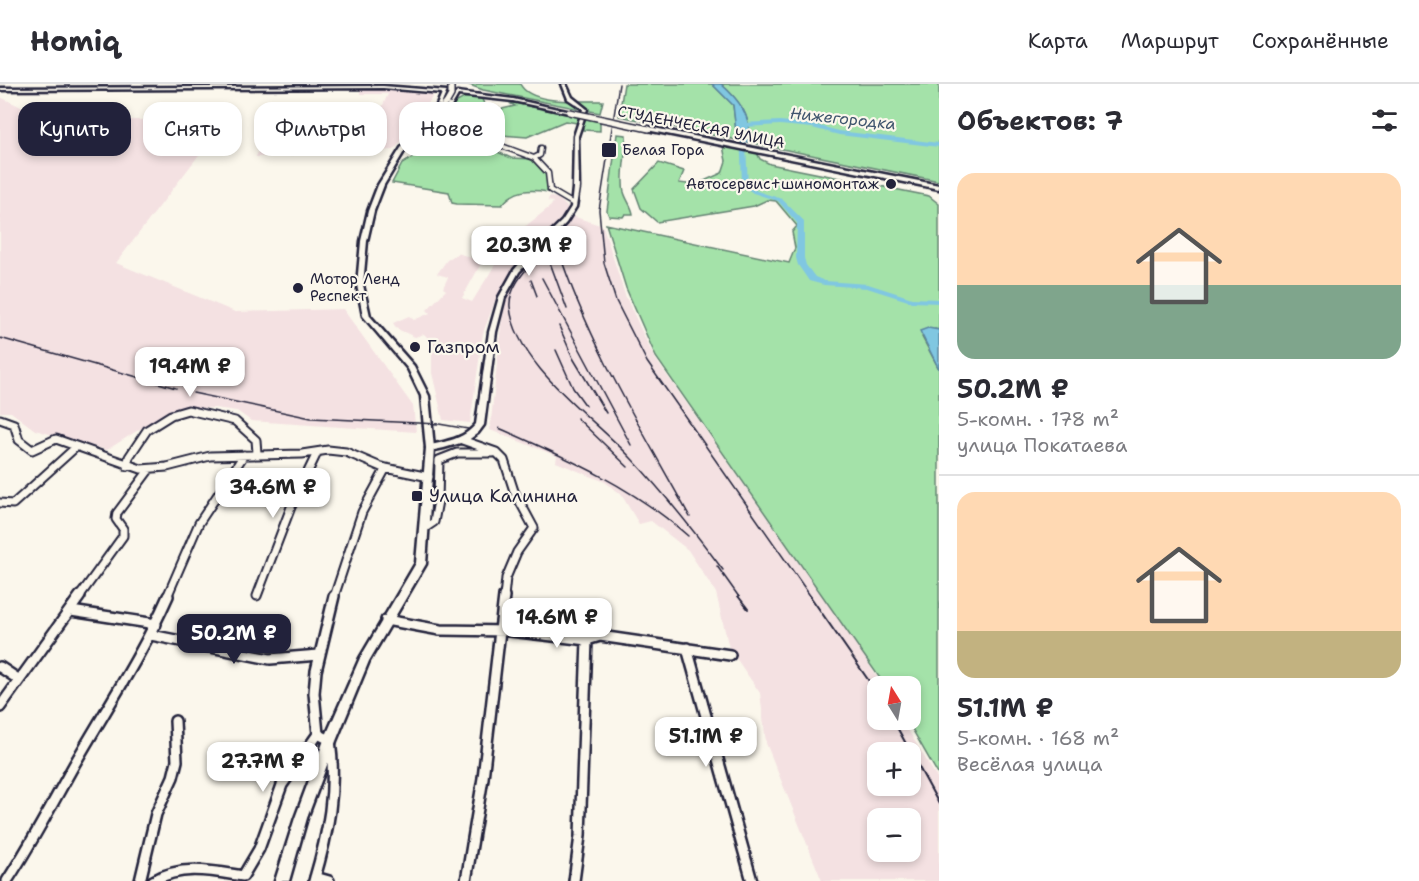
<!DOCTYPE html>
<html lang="ru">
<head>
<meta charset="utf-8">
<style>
  :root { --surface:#fff; --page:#f2f2f3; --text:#2b2b33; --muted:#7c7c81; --line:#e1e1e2; --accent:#22223b }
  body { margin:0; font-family:"Shantell Sans",sans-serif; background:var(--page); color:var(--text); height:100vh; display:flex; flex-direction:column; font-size:22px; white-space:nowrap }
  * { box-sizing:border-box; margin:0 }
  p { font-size:20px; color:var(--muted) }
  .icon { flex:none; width:33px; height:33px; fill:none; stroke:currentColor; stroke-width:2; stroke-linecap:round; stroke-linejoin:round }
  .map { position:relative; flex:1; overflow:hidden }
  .drawer { display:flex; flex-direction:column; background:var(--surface); width:480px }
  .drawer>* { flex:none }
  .hud { position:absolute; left:18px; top:18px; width:570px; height:54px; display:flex; gap:12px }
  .needle { width:39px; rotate:349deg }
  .fabs { position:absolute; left:867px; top:592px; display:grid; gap:12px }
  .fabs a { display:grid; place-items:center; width:54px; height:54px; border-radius:12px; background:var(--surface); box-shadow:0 3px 9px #0003; font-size:30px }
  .price { position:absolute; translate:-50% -51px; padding:0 14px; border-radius:12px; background:#fff; color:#222; font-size:20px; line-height:39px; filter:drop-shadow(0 2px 3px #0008) }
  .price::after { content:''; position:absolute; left:50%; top:36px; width:18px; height:14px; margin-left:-9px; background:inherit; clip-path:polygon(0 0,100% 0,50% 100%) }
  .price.selected { background:var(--accent); color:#fff }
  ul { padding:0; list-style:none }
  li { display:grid; align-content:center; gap:12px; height:318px; padding:0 18px }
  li+li { border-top:2px solid var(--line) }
  li span { display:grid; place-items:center; height:186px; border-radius:18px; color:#555 }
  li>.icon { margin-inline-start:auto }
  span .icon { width:108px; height:108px; fill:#fffc; stroke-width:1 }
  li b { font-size:26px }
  h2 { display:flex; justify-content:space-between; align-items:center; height:72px; padding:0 18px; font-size:26px }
  .chip { padding:0 21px; border-radius:18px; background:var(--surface); box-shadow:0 3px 9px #0003; font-size:21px; line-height:54px }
  .chip.selected { background:var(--accent); color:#fff }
  header { display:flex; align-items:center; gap:36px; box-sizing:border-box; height:84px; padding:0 30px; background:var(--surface); border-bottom:2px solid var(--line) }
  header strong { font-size:28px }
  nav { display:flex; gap:33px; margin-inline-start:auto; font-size:21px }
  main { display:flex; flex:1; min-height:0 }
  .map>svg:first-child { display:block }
  .built { fill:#f4e1e2; fill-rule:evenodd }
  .green { fill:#a4e2a9; stroke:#638272; stroke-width:1.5 }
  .water { fill:#80c7e1; stroke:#5a859f; stroke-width:1.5 }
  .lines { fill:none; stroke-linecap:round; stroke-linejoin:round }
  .river { fill:#80c7e1; fill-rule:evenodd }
  .minor-far2-casing { stroke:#22223b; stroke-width:7 }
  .minor-far1-casing { stroke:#22223b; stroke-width:11 }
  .minor-casing { stroke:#22223b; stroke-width:14 }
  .tertiary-casing { stroke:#22223b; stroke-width:5 }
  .secondary-casing { stroke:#22223b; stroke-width:5 }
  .minor-far2 { stroke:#fbf7ec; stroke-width:4 }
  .minor-far1 { stroke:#fbf7ec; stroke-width:7 }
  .minor { stroke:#fbf7ec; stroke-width:9 }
  .tertiary { fill:#fbf7ec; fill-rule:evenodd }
  .secondary { fill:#fbf7ec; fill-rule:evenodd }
  .rail-far1 { stroke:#22223b; stroke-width:1.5 }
  .rail { stroke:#22223b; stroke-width:2 }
  .secondary-bridge-casing { stroke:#22223b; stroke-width:8; stroke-linecap:butt }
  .secondary-bridge { stroke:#fbf7ec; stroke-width:5 }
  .poi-dot { fill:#22223b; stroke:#fbf7ec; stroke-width:2 }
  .labels { text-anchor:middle; stroke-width:4.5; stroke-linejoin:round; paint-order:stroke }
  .far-street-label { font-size:15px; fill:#22223b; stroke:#fbf7ec }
  .far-poi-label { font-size:15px; fill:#22223b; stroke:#fbf7ec; text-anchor:start }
  .far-water-label { font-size:16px; font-style:italic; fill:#3e546d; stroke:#fbf7ec }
  .poi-label { font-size:18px; fill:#22223b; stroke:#fbf7ec; text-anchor:start }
</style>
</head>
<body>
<header>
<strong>Homiq</strong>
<nav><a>Карта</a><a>Маршрут</a><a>Сохранённые</a></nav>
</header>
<main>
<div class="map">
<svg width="939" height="797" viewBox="0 0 939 797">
  <rect width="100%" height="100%" fill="#fbf7ec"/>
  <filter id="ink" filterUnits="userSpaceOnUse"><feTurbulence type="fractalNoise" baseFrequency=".0167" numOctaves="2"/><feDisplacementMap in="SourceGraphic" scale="12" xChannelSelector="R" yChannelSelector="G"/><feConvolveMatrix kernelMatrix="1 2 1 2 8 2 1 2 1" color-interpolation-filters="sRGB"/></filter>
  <g filter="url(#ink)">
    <!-- built -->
    <path class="built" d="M360,5L435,8L416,40L394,66L256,73L267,41L365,36L379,30L388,10H360Z
      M0,13L47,35L225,37L116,179L235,228L343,225L413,322L416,348L251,337L237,327L215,324L171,325L107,366L35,346L11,328H0Z
      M549,113L558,114L569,125L506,197L495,217L483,249L470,339L443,336L432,289V258L424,250L415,253L397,245L393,239L409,232L414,236L430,229L427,226L446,206L443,204L448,193L437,190L447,176L458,169L482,178L462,214L472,218L495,181L491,179L493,176L510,163L522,145L551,122L553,118L548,117Z
      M572,132L603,142L625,211L654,273L861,567L883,603H878V636H902L939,697V797H822L766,659L760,609L729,564L716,509L688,466L651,437L639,440L621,410L605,398L556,378L557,372L490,346L504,213L533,171ZM878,669H910V702H878ZM878,735H910V768H878Z"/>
    <!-- green -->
    <path class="green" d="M467,0H520C531,22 582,16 603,17L600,29L483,6Z
      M624,0H712L733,21L737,56L619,32Z
      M721,0H939V97L748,58C753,34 739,15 721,0Z
      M481,13L485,22L502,25L515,22L511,20L515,19L600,37V47L583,46V40L565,37L527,53L487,50L473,57L511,74L533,75L549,92L548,108C530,105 514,105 502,121L457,120L452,119L449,108L392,99L402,80L412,74C417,52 442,36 457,18L464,14Z
      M617,50L626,51C627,70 620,90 624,108C626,116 632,122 633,130H625L623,133L609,132L607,127Z
      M723,62L757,69L760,75L770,80L929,112L939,120V246L935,245L922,253L939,285V692L907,636H910V603H886L656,273L626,204L606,140L789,179L795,164L792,148L797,142L776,117L767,116L754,122L657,138L641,124L634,105L659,79L684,87L679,99L695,101L722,89L726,77Z"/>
    <!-- water -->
    <path class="water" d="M712,0H721C739,16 753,33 748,58L737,56L733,21Z
      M928,244L939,246V285L920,247Z"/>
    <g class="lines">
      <!-- river -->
      <path class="river" d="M780,37L812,40L839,47L939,59V63L839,51L812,44L780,41L745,43L748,100L757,107L782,115L804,137V174L806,181L815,193L825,197L868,200L912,214L939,215V219L911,218L867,204L824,201L809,197L798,181L796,174L797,139L778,117L753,109L742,101L740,44L742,42L740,41L743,39Z"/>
      <defs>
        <path id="minor-far2" d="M499,61L534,74L540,71L541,64
          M534,74L548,89L550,106L572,119"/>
        <path id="minor-far1" d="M0,335L14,340L19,356L32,366L56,355L141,385L167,383L210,372L302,370L328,366L346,368L381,383L429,393
          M462,356L496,368L504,376L514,407L534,444L517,468L506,494L504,513
          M127,382L129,373L147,346L171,331L188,326L235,337L256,356L257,369
          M0,419L13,420L76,363
          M425,444L434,438L438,417L439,376L457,369H493
          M257,512L291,423L317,369
          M79,513L123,452V445L116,435L117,429L149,386
          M167,513L199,439L244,371
          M334,513L362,428L386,384"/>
        <path id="minor" d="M71,527L156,540
          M386,536L440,546L510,547L587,556L600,552L730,571
          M151,551L270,575L319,571
          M687,564L752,797
          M0,583L18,595
          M0,623L80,512
          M315,793L329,797
          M7,797C32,759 52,720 74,681C106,625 142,571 168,512
          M140,797L156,730L173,693L177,677L175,637
          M153,797C182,780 212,787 243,792L259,765L282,701L318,650
          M314,797C328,750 337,705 330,656L318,650L314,609L316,587L334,512
          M466,797L483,694L504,512
          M574,797L580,752L587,556"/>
        <path id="tertiary" d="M562,0H566L572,13L587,25L578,52L579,104L576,123L566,139L519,188L505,213L496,248L484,341L478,349L467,357L444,364L430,367L427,366L426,364L427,362C446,357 463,356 476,340L489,248L499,213L514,186L529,169L562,137L571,123L573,104L574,52L583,25L568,15Z"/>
        <path id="secondary" d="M383,2L447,7L441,21L445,17L449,18L457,8L513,15L571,28L569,29L513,17L458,11L448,28L444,27L448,20L405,66L384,101L374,127L367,157L363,201L370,232L414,282L429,312L434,364L426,480L369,577L336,657L307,734L289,797H275L295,734L324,656L360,574L416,479L426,364L421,312L408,285L363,232L357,201L361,157L368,127L378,101L401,64L441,22L437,21L442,9L383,4L0,6V4Z
          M649,43L939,101V105L647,46V44Z"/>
      </defs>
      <!-- minor-far2 casing -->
      <use href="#minor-far2" class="minor-far2-casing"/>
      <!-- minor-far1 casing -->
      <use href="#minor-far1" class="minor-far1-casing"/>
      <!-- minor casing -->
      <use href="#minor" class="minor-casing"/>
      <!-- tertiary casing -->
      <use href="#tertiary" class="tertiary-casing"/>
      <!-- secondary casing -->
      <use href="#secondary" class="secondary-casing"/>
      <!-- minor-far2 -->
      <use href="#minor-far2" class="minor-far2"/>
      <!-- minor-far1 -->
      <use href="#minor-far1" class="minor-far1"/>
      <!-- minor -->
      <use href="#minor" class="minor"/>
      <!-- tertiary -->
      <use href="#tertiary" class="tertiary"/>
      <!-- secondary -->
      <use href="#secondary" class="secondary"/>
      <!-- rail-far1 -->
      <path class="rail-far1" d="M619,0L599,126L604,179L616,217L647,278L811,513
        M546,162C533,179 508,200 510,223C516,282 593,333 631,374C664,409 694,447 723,486
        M558,165C589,260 642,346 690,433
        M549,176L567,225
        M542,194L631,361
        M531,196L537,212
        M559,242L573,274L606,329
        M0,254L176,304
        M556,266L573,304L586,322
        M193,309L311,334L439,340L468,345
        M577,334L628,383
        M499,344C567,374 632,402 688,452
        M717,482L739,513"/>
      <!-- rail -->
      <path class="rail" d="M738,512L748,525
        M810,512L878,610
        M893,636L939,720"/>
      <defs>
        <path id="secondary-bridge" d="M447,18L451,11V0
          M569,28L649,45"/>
      </defs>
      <!-- secondary-bridge casing -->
      <use href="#secondary-bridge" class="secondary-bridge-casing"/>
      <!-- secondary-bridge -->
      <use href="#secondary-bridge" class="secondary-bridge"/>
    </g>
  </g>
  <!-- markers -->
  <g class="poi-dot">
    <rect x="601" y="58" width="16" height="16" rx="3"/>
    <circle cx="891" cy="100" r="6"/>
    <circle cx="298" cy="204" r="6"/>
    <circle cx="415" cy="263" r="6"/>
    <rect x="411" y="406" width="12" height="12" rx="3"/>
  </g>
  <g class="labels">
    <!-- far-street labels -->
    <g class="far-street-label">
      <text transform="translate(701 43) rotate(11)" y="5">СТУДЕНЧЕСКАЯ УЛИЦА</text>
    </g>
    <!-- far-poi labels -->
    <g class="far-poi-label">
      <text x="622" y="71">Белая Гора</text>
      <text x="879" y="105" text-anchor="end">Автосервис+шиномонтаж</text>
      <text x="310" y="200">Мотор Ленд<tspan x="310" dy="17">Респект</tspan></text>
    </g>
    <!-- far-water labels -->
    <g class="far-water-label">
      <text transform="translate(843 34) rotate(6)" y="6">Нижегородка</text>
    </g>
    <!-- poi labels -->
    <g class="poi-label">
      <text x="427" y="269">Газпром</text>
      <text x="429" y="418">Улица Калинина</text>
    </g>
  </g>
</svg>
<div class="fabs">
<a><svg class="needle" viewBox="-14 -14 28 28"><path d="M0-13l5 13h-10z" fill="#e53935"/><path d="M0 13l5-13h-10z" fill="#7c7c81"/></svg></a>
<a>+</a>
<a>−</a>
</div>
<b class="price" style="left:529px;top:193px">20.3M ₽</b>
<b class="price" style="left:190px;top:314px">19.4M ₽</b>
<b class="price" style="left:273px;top:435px">34.6M ₽</b>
<b class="price" style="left:557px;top:565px">14.6M ₽</b>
<b class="price selected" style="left:234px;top:581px">50.2M ₽</b>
<b class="price" style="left:706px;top:684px">51.1M ₽</b>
<b class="price" style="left:263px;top:709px">27.7M ₽</b>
<div class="hud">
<a class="chip selected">Купить</a>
<a class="chip">Снять</a>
<a class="chip">Фильтры</a>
<a class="chip">Новое</a>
</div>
</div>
<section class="drawer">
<h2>Объектов: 7<svg class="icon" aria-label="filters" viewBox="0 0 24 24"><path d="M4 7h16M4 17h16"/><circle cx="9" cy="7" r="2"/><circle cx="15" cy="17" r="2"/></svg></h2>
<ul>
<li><span style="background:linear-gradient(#ffd9b3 60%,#7fa58c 0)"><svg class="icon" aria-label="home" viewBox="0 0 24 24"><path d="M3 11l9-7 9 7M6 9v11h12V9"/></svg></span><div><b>50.2M ₽</b><p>5-комн. · 178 m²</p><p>улица Покатаева</p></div></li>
<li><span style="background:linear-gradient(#ffd9b3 75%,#c2b280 0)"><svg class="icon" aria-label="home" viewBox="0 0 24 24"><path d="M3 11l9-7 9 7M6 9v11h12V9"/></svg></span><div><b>51.1M ₽</b><p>5-комн. · 168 m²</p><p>Весёлая улица</p></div></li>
</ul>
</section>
</main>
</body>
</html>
